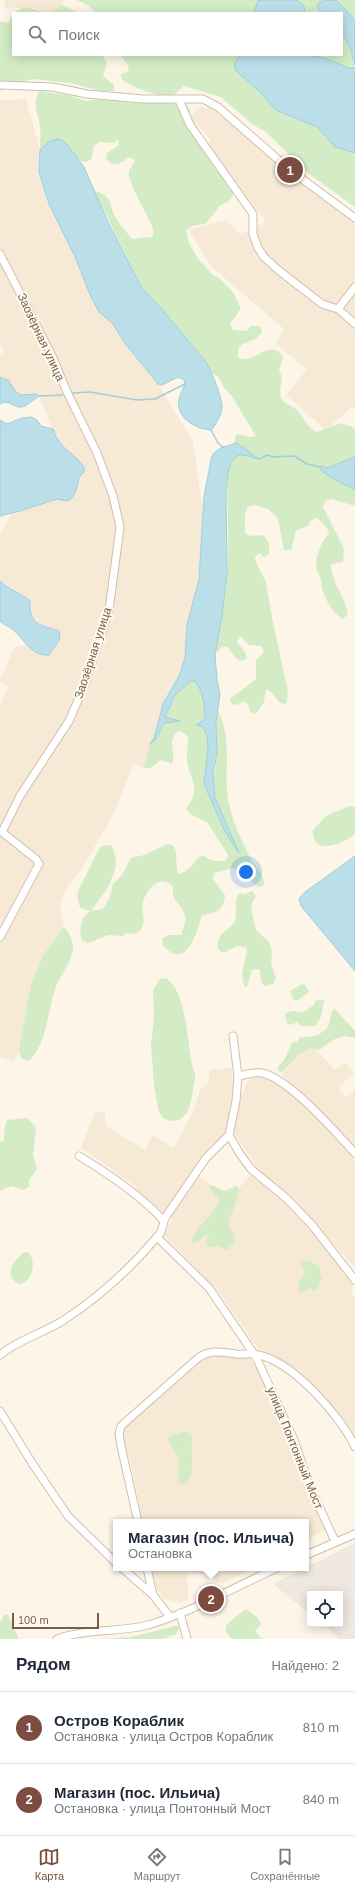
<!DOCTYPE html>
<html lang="ru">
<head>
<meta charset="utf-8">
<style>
	:root { --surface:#fff; --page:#f6f6f7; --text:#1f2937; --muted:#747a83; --line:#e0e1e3; --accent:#7b4c3f }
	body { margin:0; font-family:Helvetica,sans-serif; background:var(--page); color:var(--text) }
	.controls { position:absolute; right:12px; bottom:12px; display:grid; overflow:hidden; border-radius:0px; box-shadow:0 2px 10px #0003 }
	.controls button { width:36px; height:36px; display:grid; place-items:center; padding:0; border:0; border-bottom:1px solid var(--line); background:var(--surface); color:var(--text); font:20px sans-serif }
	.scale { position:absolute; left:12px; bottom:10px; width:87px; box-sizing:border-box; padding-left:4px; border:2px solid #795d4a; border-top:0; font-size:11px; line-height:14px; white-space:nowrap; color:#795d4a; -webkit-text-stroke:3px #fffaef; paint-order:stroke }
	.you { position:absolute; left:246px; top:872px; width:14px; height:14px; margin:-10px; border:3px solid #fff; border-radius:50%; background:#1a73e8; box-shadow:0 0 0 6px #1a73e833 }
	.badge { display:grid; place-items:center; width:26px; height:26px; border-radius:50%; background:var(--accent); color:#fff; font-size:13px; font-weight:700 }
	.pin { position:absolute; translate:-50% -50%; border:2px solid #fff; box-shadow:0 1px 4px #0006 }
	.popup { position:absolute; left:113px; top:1519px; width:196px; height:52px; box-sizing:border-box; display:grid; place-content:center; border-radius:0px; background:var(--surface); filter:drop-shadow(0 1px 3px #0005); font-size:13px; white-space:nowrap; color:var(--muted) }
	.popup b { font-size:15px; color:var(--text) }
	.popup::after { content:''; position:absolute; left:50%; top:100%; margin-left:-8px; border:8px solid transparent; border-top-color:var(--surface) }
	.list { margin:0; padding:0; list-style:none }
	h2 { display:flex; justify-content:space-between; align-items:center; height:52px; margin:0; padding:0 16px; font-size:17px }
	h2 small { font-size:13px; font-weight:400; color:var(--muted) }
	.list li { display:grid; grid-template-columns:26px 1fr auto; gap:12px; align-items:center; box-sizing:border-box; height:72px; padding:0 16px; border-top:1px solid var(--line) }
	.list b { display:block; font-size:15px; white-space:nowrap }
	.list p { margin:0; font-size:13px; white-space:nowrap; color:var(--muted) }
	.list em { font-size:13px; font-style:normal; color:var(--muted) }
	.icon { flex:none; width:22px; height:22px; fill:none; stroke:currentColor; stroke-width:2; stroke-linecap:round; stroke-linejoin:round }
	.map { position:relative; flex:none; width:355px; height:1639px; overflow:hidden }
	.search { position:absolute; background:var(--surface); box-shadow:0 2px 10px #0003; left:12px; right:12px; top:12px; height:44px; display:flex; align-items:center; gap:10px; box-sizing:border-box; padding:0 14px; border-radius:0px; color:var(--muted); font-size:15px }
	.sheet { height:196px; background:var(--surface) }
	nav { display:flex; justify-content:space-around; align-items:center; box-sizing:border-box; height:56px; border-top:1px solid var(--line); background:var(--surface); font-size:11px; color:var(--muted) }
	nav a { display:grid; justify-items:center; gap:2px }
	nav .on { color:var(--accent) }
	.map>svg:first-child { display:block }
	.residential { fill:#f6e9d6 }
	.industrial { fill:#eee8e1 }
	.green { fill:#d3ecc5 }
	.water { fill:#bbdfe9; stroke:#a0cedb }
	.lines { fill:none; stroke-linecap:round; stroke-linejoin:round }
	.stream { stroke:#a0cedb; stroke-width:1.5 }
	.street-casing { stroke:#d0bfac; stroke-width:9 }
	.street { stroke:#fff; stroke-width:7 }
	.labels { text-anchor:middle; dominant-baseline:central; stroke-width:4; stroke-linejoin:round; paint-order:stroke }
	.street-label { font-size:12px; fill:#795d4a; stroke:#fffaef }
</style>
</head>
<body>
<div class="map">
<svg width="355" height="1639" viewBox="0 0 355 1639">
	<rect width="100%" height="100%" fill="#fdf6e8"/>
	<!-- residential -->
	<g class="residential">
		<path d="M5,0H63V5L57,8L52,13H45L33,7L4,9Z"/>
		<path d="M26,99L40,150L39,172L41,181L52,211L58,220L91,297L99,312L113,324L124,342L158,384L193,442L203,511L199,579L187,625L185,658L179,676L163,704L144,768L134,764L111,819L79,873L68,886L60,902L64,927L44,954L31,984L19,1051L14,1061L0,1057V707L8,687L0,682V679L15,647L27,645L44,656L49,655L59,639L53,628L45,627L32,619L30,613V605L23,595L12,592L0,581V534L12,512L20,511L57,499L67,501L77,486L82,475V465L56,438L39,396L21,395L16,392L8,380L0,377V354L3,353V347L0,346V100Z"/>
		<path d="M201,106L212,109L355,221V409L352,407L326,430L286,395L307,369L276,344L284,329L212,267L188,230L226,220L240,234L266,222L207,146L211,141L191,116Z"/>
		<path d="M310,1044L335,1070L345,1062L354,1073L338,1088L346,1098L355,1089V1149L282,1075Z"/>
		<path d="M232,1068L233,1095L235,1096L226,1133L210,1146L165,1214L140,1193L134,1185L81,1148L95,1111L105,1113L106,1126L145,1150L153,1135L174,1148L193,1112L200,1090L208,1084L210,1070Z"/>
		<path d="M250,1077L269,1079L287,1089L326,1125L355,1157V1268L288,1193L260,1172L234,1133L240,1099Z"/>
		<path d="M252,1173L307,1222L353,1282L352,1295L355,1297V1440L342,1418L324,1395L290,1367L257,1348L218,1291L164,1235L172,1220L170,1218L200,1176L211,1185L225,1191L236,1186L239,1188Z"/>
		<path d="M211,1354L250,1358L266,1384L294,1447L301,1468L299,1472L325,1530L306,1540V1522H143L130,1460L122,1437L123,1429L127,1424L166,1392L192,1366Z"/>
		<path d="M152,1568H252L224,1583L216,1582L213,1575L187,1573L188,1599L181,1602L164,1600L156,1588Z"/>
	</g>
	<!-- industrial -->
	<path class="industrial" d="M355,1543V1639H340L322,1624H340V1594H310V1614L273,1584Z"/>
	<!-- green -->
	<g class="green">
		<path d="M77,0H258L254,13H95L91,7Z"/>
		<path d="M297,0H330L322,1L318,11L320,13H305L304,6Z"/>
		<path d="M336,0H355V20C349,12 342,8 336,0Z"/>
		<path d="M63,5L78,13H14C29,0 37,14 49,13C54,12 58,7 63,5Z"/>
		<path d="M13,14V55H102L107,63L103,76L114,85V91H100L70,83L33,79L7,86L0,91V21L8,23Z"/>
		<path d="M342,32L350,48L355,68H349L324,58L308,55H342Z"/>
		<path d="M120,55H242C235,59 234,63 235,70L260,92L276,110L317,127L335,147L355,153V207L309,174L266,132L252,124L221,97L184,86L172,96C156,96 136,89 122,80L121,74L127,72L129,66Z"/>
		<path d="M39,91L68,95L87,101L108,98L131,103L161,101L174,104L180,102L186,104L190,109L191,115L198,128L203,151L234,188C234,200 228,202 219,206L216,211L205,224L192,226L186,230L189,243L199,260L213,275L219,278L233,292L241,308L230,324L233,330L246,331L251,326H259L263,331C260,334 257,339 253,340C242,345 237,343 238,358C257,364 269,337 283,357L279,370C285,379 278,388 281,397C283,404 291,405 296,409C304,417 307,428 317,432L341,423L355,428V457L327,468L339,482L355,490V506L331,499L325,501L323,507L344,549L343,562L331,564C331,582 345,596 348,614L343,619C333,614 327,602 323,592C321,587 322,581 320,577C319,574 317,572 316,568C316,557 320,542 329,534C327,526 323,523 317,518L311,520L308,526L296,531L291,550H284L278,518L268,509L254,505L248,507L245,513V533L251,536L263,535C269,541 270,545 269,554L264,557L259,553L255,557C256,567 263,573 266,582C270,609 276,637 282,664C284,678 291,689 286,704L280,703L272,693L266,689L264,702L256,714L250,712L249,706L244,701L238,705L232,704L230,699L256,679V660L264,652L261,646L249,645L240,636L237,642L245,652L247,659L240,661L235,657L227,647H222L215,654C219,627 225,602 227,575C228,555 228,535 228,515C228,497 224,477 232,461C237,452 247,455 253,459L241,446L233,444L237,434L250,437L256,436L231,395L224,388L219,378L211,372L205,362L160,307L141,287L94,190C114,198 108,203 116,218C121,226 127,232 132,239L145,237L151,238L154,233C151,218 126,182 129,171C130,168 133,164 135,160L130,157L118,164H111L106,159L107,153L119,145L118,139L114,143L100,142L94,146L91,160L85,162L79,160L66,143L50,141L40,150C40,142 41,135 40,127C38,113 32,105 39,91Z"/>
		<path d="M191,681H195C203,690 205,707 205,719L197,724L203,726L208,742V759L204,784L225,832L237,850L215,798C212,778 216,769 217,751C217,737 216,723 217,709C235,742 221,774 230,808C234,825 243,843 251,859C256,869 264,872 264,885L258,887L238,870L232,868L214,873L213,879L225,895C224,911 216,913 202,915C197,933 186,973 162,944L163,938L169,935H181C183,930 186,922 185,916C183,903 171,904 173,887C161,873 146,888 143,903C140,914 148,917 140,931L134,934L127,933L122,936L108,935L89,943L82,941C79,930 80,918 90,911L80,908L77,895L79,889L100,847L105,845L112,846C113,851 116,856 116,861C116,879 101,898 91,911L103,909L110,897L113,884L122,875L131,858L144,855L168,844L174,846C178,855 175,864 178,874C191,871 193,861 202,855L213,861H226L228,855L207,822L190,814L186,808C203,786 189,782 187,759C186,751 189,745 188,737L184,733L178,731C166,744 177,750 172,764L160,760L151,768H144L150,744L156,739L164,723L177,721L165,717L175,695Z"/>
		<path d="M349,806L355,807V834C343,844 311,857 313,830L326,816Z"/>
		<path d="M252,891L256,896L251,905L252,912L256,930L269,942L272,952L271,964L276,978L273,984L266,986L263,985C259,979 262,975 259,969L252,970L247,987L244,986L242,975L247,949L245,947L237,946L223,953L218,949C216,929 232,931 235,920C238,911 233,902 239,893L245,894Z"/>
		<path d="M64,927C69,934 74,940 73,950C70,964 60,976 55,989C47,1014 48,1041 29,1061L22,1059L19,1051L31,984L44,954Z"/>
		<path d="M166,978C186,991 187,1038 191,1059C191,1064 194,1069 195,1074C196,1078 194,1084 193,1089C191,1107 185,1129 163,1118L159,1112L154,1086L151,1044L154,1017L153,990L160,979Z"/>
		<path d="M302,984L306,986L309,992L297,1001L294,1000L290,991Z"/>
		<path d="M316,1000H324L321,1017L315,1026H302L297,1022L291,1025L287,1023L285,1016L286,1013L292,1011L303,1012L314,1005Z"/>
		<path d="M335,1009L355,1031V1038L344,1036L335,1039L319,1050L310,1048L299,1055L284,1071L281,1072L278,1071V1067L284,1060L292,1043L298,1041L299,1038L316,1036L324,1031L328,1027L332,1011Z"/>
		<path d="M27,1118L36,1127L33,1155L37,1169L29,1180V1187L23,1190L11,1186L0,1191V1142L4,1140L5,1126L7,1120Z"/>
		<path d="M212,1185L225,1191L236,1186L239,1188L238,1196L229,1221L230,1228L234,1235L235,1242L227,1250L219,1246L208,1247L206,1241L209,1235H205L202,1239L193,1244C189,1228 216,1217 219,1200L209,1187Z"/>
		<path d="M25,1252H28C37,1261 33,1281 20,1284C1,1277 14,1259 25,1252Z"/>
		<path d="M302,1261C308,1260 318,1264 321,1269L320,1275L322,1278L318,1288L312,1290L310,1288L301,1293L299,1290V1283L305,1272L300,1263Z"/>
		<path d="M186,1431L192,1437C190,1449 197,1480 183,1485L178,1481C178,1472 181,1461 176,1454C172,1447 171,1448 168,1439L170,1436Z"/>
		<path d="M246,1609L258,1618L261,1625L255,1631L262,1639H232L226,1632V1626L235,1617Z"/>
		<path d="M5,1614L8,1615L19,1639H0V1622Z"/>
		<path d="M175,1626H180L176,1634L163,1639H102L131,1637Z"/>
	</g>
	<!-- water -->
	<g class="water">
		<path d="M258,0H297L304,6L305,13H254Z"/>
		<path d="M336,0L355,20V65L350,48L342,32V13H320L317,5L322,1Z"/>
		<path d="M242,55H308L324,58L349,68H355V153L335,147L317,127L276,110L260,92L235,70C234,63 235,59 242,55Z"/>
		<path d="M59,139L66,143L84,167L107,220L141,287L160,307L206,362C212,372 220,393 222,405C223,411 216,426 211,430C195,429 175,417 179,399C180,394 183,389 185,384L184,380L178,377L162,385L158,384L124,342L113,324L99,312L91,297L75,257L49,204L39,172L40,150L50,141Z"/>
		<path d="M0,377L8,380L16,392L21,395L36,394L39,396C34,399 27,406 22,407C14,408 9,399 0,404Z"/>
		<path d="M31,417L37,420L41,426L53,429C58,449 80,456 85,470L79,478L76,491L71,499L67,501L57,499L20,511L0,516V420L7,424L22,418Z"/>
		<path d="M237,443L259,459C253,459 249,455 243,455C227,454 228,479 226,490L227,574L222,616L215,654L217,680L220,694L216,722L217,753L213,774L215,798L239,853L225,832L204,784L208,749L207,736L203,727L196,725L205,719C205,707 203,690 195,681H191L175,695L165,717L180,721L164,723L156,739L150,744L154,738L163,704L179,676L185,658L187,625L199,579L204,496L211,460L213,454L220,448Z"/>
		<path d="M355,457V490L330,477L320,469V466L327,468Z"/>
		<path d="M0,581C9,590 21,593 30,601C29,626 40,624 59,631L60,639L49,655C31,657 23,637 11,628C7,626 3,624 0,621Z"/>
		<path d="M355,856V971L301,906L299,899L305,892Z"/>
	</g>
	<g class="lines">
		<!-- stream -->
		<g class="stream">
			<path d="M73,393L90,392L137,400L155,399L185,384"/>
			<path d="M39,396L62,395"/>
			<path d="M211,430L218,443L223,447"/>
			<path d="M259,459L267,455L273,457L294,456L307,464L320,467"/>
		</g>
		<!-- street casing -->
		<g class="street-casing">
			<g id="street">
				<path d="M0,85L53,87L87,94L142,99H203L218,107L290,170L355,218"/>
				<path d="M179,100L190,125L253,214V234L258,248L264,257L277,269L322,304L338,309L355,324"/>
				<path d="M0,254L53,358L67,392L97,453L113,496L120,527L109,610L84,686L69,721L20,796L2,832L36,859L39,864L0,937"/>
				<path d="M338,309L355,287"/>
				<path d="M238,1076C245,1075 256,1071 262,1073C290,1079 335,1132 355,1153"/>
				<path d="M229,1135L240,1154L251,1169L286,1198L312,1225L355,1280"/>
				<path d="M79,1156C109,1174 139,1194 163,1220"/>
				<path d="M157,1237L209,1288L256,1357L294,1440L310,1487L335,1541"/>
				<path d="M0,1355C19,1339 44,1333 64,1320C99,1297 130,1269 157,1237L161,1232L165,1218L206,1158L229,1135L236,1101L238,1076L233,1036"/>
				<path d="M0,1411L32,1463L68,1516L116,1563"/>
				<path d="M138,1522L121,1446L119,1434L121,1426L198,1358C210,1349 222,1352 236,1354C242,1355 248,1353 254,1354C291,1359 340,1415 355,1447"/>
				<path d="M306,1555L355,1534"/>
				<path d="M122,1568L153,1595L170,1617"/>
				<path d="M147,1568L153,1595"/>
				<path d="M180,1613L187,1639"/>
				<path d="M57,1639C87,1628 118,1633 148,1625C193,1612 234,1587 277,1568"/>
			</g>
		</g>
		<!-- street -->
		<use href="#street" class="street"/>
	</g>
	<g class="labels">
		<!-- street labels -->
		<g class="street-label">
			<text transform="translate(41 337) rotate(65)">Заозёрная улица</text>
			<text transform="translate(93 653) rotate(-72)">Заозёрная улица</text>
			<text transform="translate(295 1448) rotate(68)">улица Понтонный Мост</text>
		</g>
	</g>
</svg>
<div class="controls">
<button><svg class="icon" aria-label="locate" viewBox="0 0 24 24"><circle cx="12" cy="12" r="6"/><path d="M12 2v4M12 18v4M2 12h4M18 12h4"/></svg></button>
</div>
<div class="scale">100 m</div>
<div class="you"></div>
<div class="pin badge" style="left:290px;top:170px">1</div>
<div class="pin badge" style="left:211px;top:1599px">2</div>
<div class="popup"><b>Магазин (пос. Ильича)</b>Остановка</div>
<div class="search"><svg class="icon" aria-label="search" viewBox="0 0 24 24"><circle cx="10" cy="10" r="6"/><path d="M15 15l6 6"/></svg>Поиск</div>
</div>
<section class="sheet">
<h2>Рядом<small>Найдено: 2</small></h2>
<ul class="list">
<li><span class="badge">1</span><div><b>Остров Кораблик</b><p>Остановка · улица Остров Кораблик</p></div><em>810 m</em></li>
<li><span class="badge">2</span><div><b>Магазин (пос. Ильича)</b><p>Остановка · улица Понтонный Мост</p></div><em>840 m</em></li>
</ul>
</section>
<nav>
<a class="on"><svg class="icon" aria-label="map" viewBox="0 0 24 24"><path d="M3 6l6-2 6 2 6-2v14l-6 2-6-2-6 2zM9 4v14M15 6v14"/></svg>Карта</a>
<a><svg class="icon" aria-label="directions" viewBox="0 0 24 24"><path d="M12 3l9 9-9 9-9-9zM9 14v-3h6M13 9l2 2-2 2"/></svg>Маршрут</a>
<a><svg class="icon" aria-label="saved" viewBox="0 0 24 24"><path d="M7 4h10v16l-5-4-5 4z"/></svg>Сохранённые</a>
</nav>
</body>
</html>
